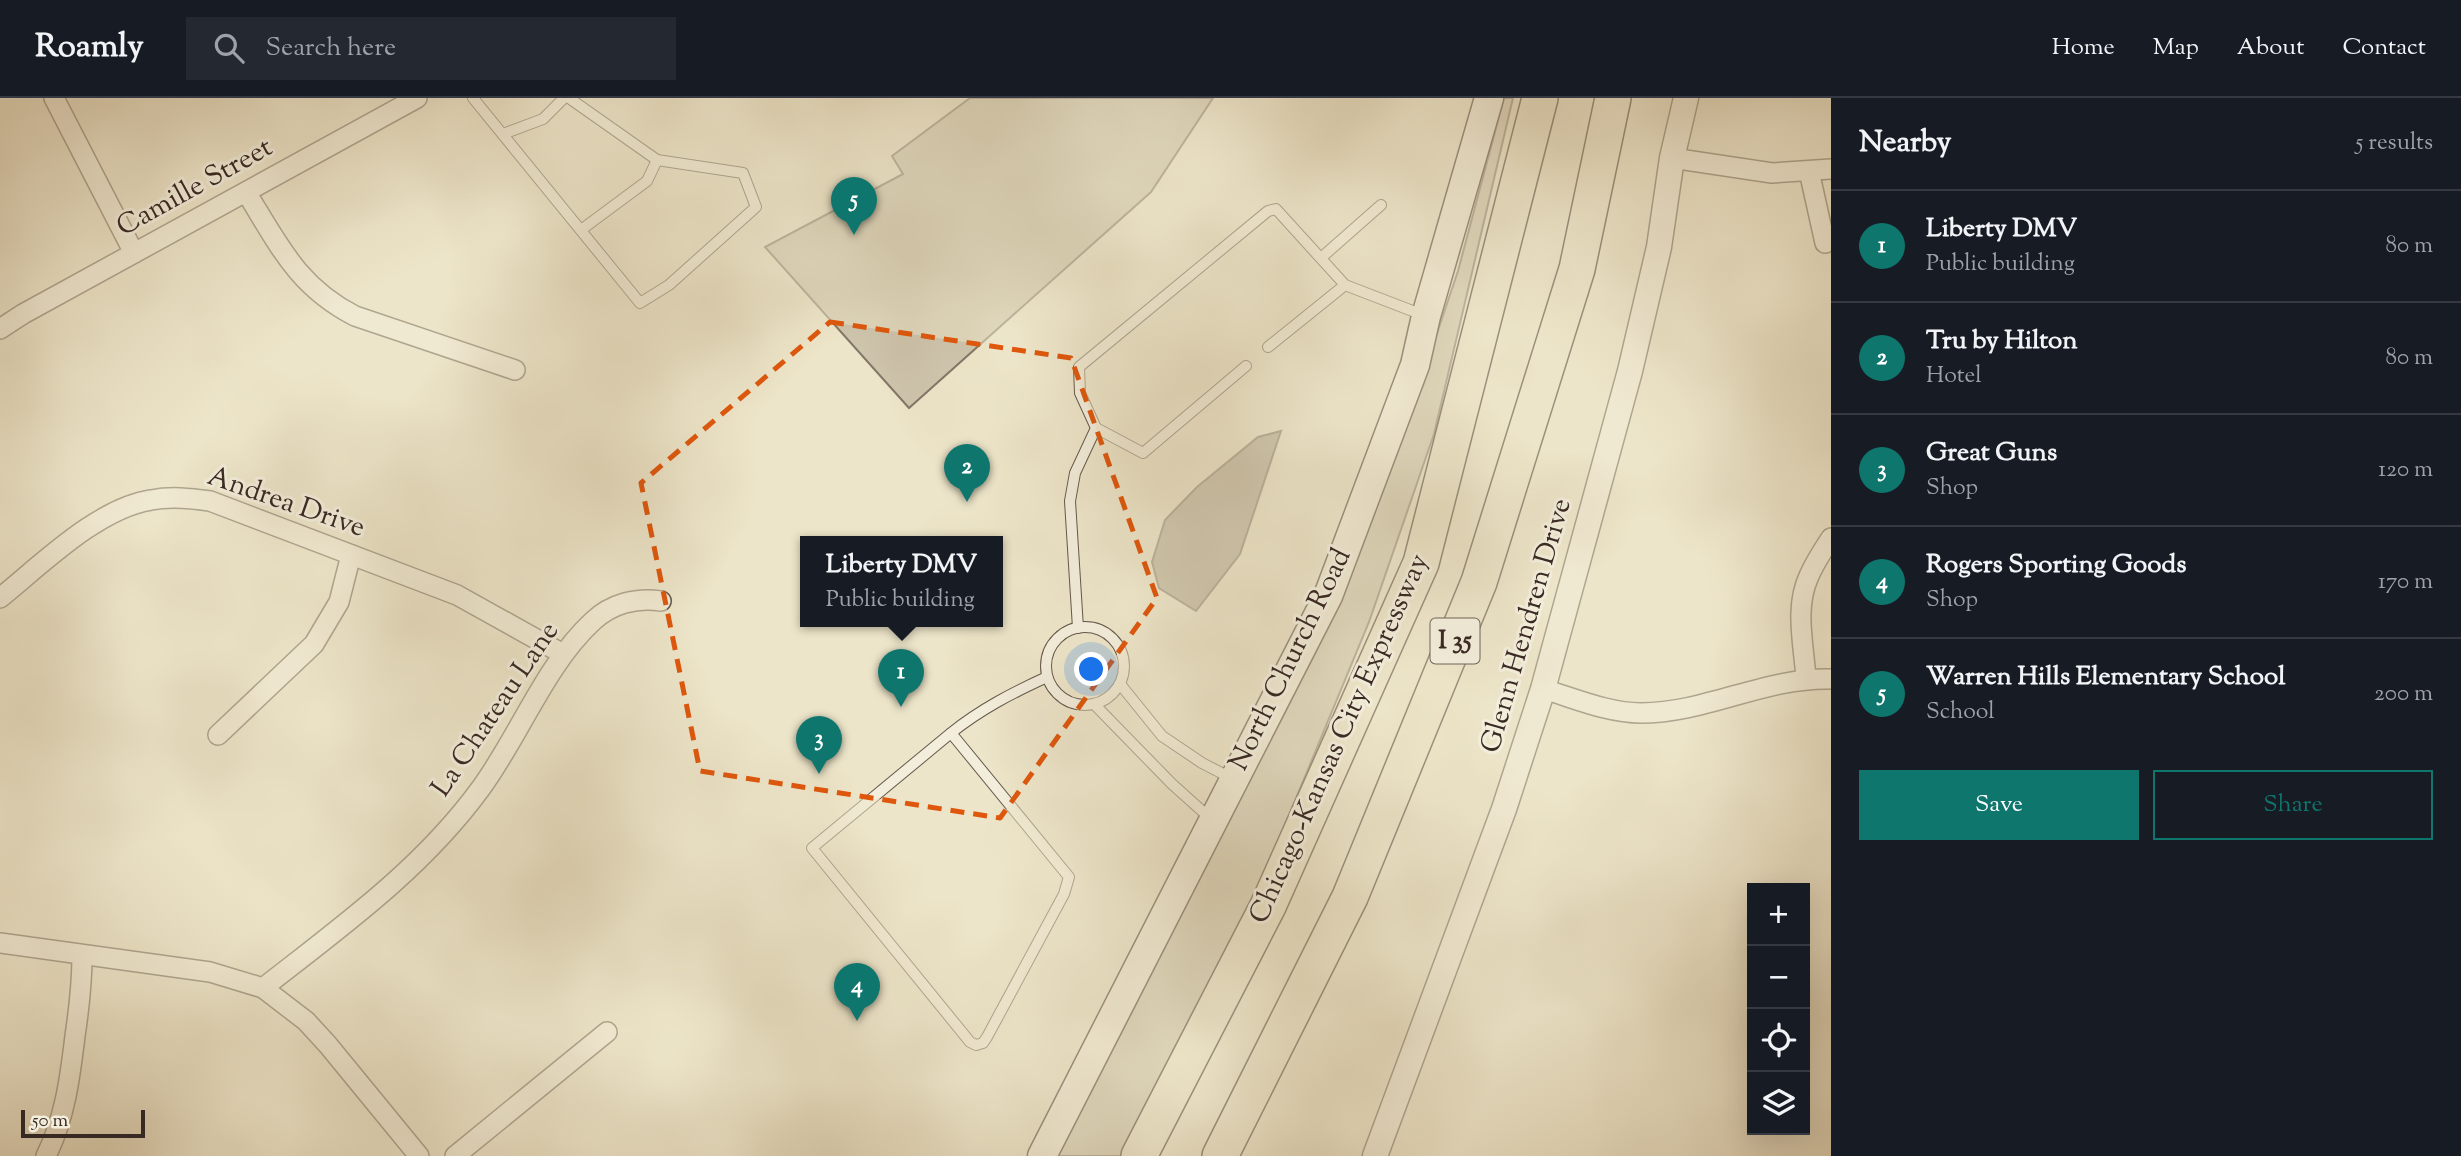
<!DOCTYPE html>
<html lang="en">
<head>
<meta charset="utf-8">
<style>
	:root { --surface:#171b24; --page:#242831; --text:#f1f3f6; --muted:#9ea1a6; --line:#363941; --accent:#0f766e }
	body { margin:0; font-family:"Sorts Mill Goudy",serif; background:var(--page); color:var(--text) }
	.controls { position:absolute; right:21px; bottom:21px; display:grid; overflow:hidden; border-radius:0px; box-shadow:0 7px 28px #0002 }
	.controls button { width:63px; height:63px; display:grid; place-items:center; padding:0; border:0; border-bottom:2px solid var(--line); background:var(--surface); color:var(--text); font:35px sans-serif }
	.scale { position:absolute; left:21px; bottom:18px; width:124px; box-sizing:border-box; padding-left:7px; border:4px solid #382923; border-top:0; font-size:19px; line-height:24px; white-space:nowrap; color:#382923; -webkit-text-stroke:5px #f3eedc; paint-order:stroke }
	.you { position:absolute; left:1092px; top:572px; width:24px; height:24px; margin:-18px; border:5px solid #fff; border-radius:50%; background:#1a73e8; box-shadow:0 0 0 10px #1a73e833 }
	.badge { display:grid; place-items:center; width:46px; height:46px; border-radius:50%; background:var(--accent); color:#fff; font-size:23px; font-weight:700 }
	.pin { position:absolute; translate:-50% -58px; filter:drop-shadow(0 2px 4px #0008) }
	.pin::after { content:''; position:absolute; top:37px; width:24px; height:21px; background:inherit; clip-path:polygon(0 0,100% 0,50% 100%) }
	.popup { position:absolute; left:800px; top:438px; width:203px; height:91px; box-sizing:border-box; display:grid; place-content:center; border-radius:0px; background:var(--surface); filter:drop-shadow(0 2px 5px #0005); font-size:23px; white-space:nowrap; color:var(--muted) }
	.popup b { font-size:26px; color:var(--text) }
	.popup::after { content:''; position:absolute; left:50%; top:100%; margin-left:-14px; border:14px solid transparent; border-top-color:var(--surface) }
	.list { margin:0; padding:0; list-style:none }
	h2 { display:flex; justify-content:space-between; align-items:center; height:91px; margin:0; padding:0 28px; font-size:30px }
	h2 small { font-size:23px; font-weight:400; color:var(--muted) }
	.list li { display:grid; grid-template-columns:46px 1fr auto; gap:21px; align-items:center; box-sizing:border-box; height:112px; padding:0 28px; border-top:2px solid var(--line) }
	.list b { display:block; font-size:26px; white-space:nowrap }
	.list p { margin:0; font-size:23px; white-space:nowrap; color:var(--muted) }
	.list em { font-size:23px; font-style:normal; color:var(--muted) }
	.actions { display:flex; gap:14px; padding:21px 28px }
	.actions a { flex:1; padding:16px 0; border:2px solid var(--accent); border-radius:0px; text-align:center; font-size:24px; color:var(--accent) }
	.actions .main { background:var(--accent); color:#fff }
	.icon { flex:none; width:38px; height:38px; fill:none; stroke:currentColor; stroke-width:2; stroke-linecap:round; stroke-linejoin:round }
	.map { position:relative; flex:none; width:1831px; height:1058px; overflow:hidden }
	header { display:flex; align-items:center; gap:42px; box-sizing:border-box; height:98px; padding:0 35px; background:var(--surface); border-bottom:2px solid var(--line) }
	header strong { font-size:33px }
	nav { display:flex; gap:38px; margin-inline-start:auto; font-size:24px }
	.search { width:490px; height:63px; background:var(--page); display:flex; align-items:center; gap:18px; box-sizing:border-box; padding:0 24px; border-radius:0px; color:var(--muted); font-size:26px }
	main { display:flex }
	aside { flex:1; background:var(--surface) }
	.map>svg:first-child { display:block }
	.green { fill:#cec5ad; stroke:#837768; stroke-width:2 }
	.water { fill:#afa591; stroke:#7f7365; stroke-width:2 }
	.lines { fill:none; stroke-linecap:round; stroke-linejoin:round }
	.service-casing { stroke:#65584c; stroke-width:12 }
	.minor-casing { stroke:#65584c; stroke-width:22 }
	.tertiary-casing { stroke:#65584c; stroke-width:27 }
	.secondary-casing { stroke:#382923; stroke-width:31 }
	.motorway-casing { stroke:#382923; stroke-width:38 }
	.service { stroke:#f3eedc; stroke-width:10 }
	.minor { stroke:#f3eedc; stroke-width:19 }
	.tertiary { stroke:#f3eedc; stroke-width:24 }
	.secondary { stroke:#f3eedc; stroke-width:28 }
	.motorway { stroke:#ede5c9; stroke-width:35 }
	.marked { fill:none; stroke:#df570d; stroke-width:5; stroke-dasharray:14 9; stroke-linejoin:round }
	.labels { text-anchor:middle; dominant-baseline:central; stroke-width:6; stroke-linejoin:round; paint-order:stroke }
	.shield { fill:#f3eedc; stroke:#70645a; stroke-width:2 }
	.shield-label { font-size:26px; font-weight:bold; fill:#382923 }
	.street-label { font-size:28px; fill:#382923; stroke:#f3eedc }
</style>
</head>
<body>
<header>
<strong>Roamly</strong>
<div class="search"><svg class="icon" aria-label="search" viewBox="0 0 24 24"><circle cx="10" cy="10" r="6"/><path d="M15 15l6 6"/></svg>Search here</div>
<nav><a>Home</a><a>Map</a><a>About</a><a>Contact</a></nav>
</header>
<main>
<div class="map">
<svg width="1831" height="1058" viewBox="0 0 1831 1058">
	<rect width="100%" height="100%" fill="#ede5c9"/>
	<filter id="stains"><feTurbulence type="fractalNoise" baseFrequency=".00286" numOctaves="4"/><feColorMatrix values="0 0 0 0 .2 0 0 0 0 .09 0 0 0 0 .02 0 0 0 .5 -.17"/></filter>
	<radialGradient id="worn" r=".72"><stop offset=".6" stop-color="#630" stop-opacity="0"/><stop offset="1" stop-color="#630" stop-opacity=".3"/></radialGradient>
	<!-- green -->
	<g class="green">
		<path d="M970,0H1213L1151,94L909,310L765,149L903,76L892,58Z"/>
		<path d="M1504,0H1513L1434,336L1369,524L1241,833L1123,1058H1056L1402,339L1458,173Z"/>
	</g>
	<!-- water -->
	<path class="water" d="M1281,333L1240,456L1196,513L1159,490L1152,464L1165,422L1197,389L1258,339Z"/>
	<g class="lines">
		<!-- service casing -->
		<g class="service-casing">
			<g id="service">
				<path d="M473,0L640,205L669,187L756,109L743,75L657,62L569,0"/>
				<path d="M503,36L543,21L564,0"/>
				<path d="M581,132L647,83L657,62"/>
				<path d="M1322,159L1381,107"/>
				<path d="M1268,249L1345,187"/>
				<path d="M1096,330L1080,295L1079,269L1268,113L1276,111L1345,187L1423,217"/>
				<circle cx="1085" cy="568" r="39"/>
				<path d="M1078,530L1070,403L1075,375L1096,330L1143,355L1246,268"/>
				<path d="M1120,586L1162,638L1202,665L1233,681"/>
				<path d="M1094,606L1172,686L1211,721"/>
				<path d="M951,635L1069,779L1064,796L987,939L983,945L976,947L970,944L812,750L951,635C981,611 1012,595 1047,579"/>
			</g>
		</g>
		<!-- minor casing -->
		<g class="minor-casing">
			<g id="minor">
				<path d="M54,0L134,155"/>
				<path d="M1672,60L1772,75L1831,71"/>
				<path d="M1809,73L1825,145"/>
				<path d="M246,94C279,147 297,188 355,218L515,272"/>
				<path d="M0,231L23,216L417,0"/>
				<path d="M0,500C41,467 98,410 151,402C171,398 190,400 210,403L457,497L563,556"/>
				<path d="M1806,581C1804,547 1794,510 1809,478C1815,464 1823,452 1831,440"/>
				<path d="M1543,591C1574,600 1608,615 1641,615C1706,615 1766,579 1831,581"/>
				<path d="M218,637L314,546L339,504L351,457"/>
				<path d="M0,845L210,874L263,890L306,923L328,947L419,1058"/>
				<path d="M263,890C341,829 422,771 481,690C519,638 546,566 593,523C611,506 636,499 661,503"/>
				<path d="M46,1058C65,1020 70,980 75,938C79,911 82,884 82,857"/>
				<path d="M455,1058L607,934"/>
			</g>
		</g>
		<!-- tertiary casing -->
		<g class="tertiary-casing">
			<path id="tertiary" d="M1375,1058L1504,711L1543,591L1630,273L1659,149L1672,60L1686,0"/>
		</g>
		<!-- secondary casing -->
		<g class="secondary-casing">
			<path id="secondary" d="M1042,1058L1328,498L1415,267L1426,218L1489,0"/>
		</g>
		<!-- motorway casing -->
		<g class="motorway-casing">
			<g id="motorway">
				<path d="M1139,1058L1268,808L1421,465L1540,0"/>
				<path d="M1220,1058L1350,799L1479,484L1577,171L1613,0"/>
			</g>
		</g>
		<!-- service -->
		<use href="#service" class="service"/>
		<!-- minor -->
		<use href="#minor" class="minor"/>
		<!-- tertiary -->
		<use href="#tertiary" class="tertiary"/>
		<!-- secondary -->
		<use href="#secondary" class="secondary"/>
		<!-- motorway -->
		<use href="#motorway" class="motorway"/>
	</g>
	<!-- marked area -->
	<path d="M0 0H1831V1058H0ZM830,224L1071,260L1157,500L1000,720L700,673L641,385Z" fill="#ede5c9" fill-opacity=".55" fill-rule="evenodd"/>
	<path class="marked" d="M830,224L1071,260L1157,500L1000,720L700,673L641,385Z"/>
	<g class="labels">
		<!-- shield labels -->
		<rect class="shield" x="1430.5" y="520.5" width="49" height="45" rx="5"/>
		<g class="shield-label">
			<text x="1455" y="543">I 35</text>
		</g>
		<!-- street labels -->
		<g class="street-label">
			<text transform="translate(195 90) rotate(-29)">Camille Street</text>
			<text transform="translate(286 405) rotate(19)">Andrea Drive</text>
			<text transform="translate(1527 528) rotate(-74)">Glenn Hendren Drive</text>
			<text transform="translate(1291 562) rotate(-64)">North Church Road</text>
			<text transform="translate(496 612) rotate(-56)">La Chateau Lane</text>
			<text transform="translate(1340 641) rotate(-66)">Chicago-Kansas City Expressway</text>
		</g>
	</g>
	<rect width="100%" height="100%" filter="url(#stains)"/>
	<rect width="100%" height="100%" fill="url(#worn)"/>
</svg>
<div class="controls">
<button>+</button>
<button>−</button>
<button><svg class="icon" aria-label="locate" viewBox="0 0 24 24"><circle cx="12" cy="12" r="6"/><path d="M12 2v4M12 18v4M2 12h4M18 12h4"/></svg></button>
<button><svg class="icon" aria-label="layers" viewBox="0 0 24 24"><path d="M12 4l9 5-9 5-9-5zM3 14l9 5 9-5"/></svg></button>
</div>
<div class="scale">50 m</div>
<div class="you"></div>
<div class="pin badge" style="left:901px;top:609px">1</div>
<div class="popup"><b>Liberty DMV</b>Public building</div>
<div class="pin badge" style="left:967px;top:404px">2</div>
<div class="pin badge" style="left:819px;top:676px">3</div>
<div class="pin badge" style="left:857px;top:923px">4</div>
<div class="pin badge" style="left:854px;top:137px">5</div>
</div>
<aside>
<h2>Nearby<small>5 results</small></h2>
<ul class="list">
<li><span class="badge">1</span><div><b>Liberty DMV</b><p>Public building</p></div><em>80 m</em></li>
<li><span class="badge">2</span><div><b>Tru by Hilton</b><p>Hotel</p></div><em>80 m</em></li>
<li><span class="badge">3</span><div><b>Great Guns</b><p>Shop</p></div><em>120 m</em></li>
<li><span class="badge">4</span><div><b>Rogers Sporting Goods</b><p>Shop</p></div><em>170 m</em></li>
<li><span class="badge">5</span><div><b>Warren Hills Elementary School</b><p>School</p></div><em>200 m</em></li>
</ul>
<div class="actions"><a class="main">Save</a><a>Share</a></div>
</aside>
</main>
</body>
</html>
